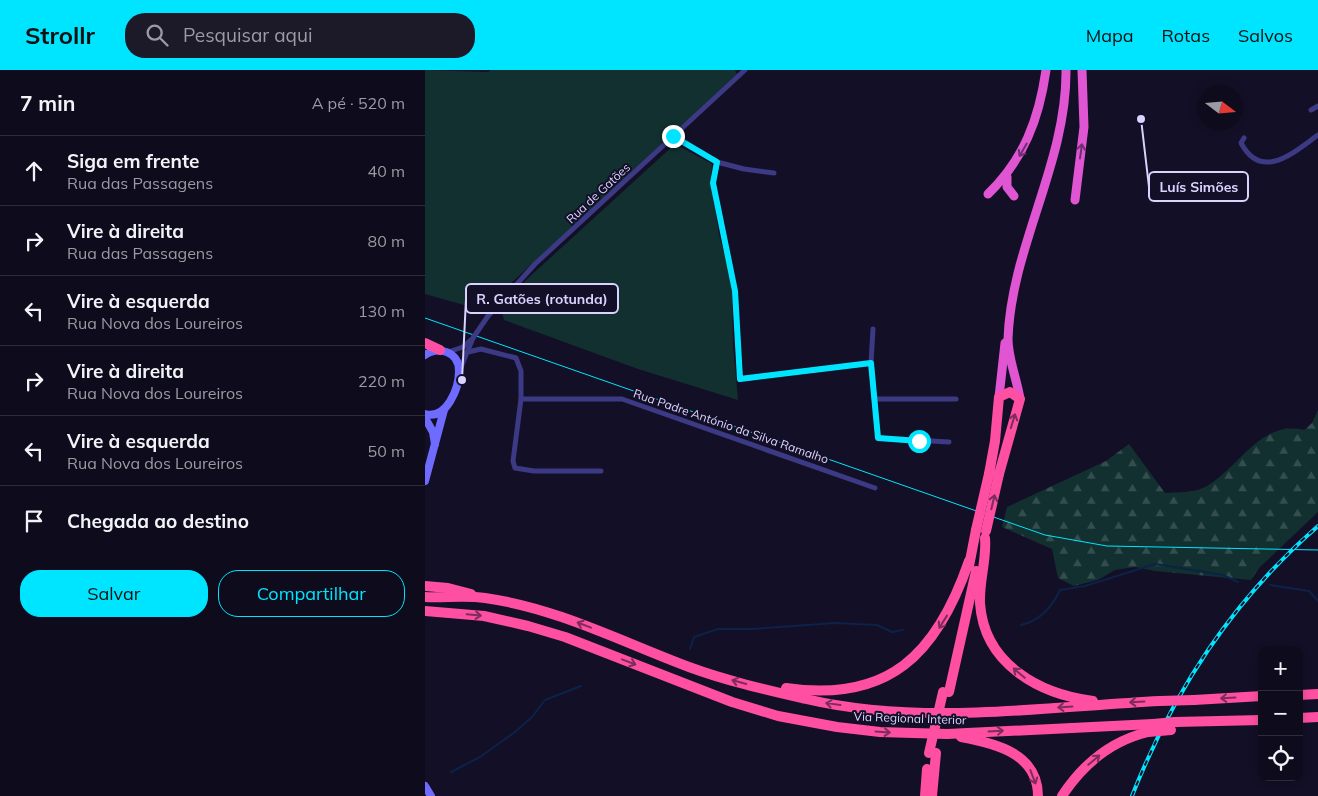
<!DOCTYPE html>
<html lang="pt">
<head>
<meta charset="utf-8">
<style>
	:root { --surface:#0e0b1c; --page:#1c1929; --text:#f1f3f6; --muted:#9b9ba3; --line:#2e2b3b; --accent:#00e5ff }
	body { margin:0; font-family:Mulish,sans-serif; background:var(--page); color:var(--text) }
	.controls { position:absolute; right:15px; bottom:15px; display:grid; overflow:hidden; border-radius:10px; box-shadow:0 2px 8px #0003 }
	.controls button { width:45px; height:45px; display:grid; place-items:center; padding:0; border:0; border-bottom:1px solid var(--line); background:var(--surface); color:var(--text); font:25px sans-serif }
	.compass { position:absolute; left:773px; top:15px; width:45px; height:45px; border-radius:50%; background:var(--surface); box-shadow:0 2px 8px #0003; rotate:106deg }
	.stop { position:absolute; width:15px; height:15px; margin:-11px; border:4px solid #00e5ff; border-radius:50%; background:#fff }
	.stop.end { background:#00e5ff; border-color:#fff; box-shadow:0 1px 5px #0008 }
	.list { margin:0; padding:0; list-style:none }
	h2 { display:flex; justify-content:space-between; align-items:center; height:65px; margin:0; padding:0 20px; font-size:21px }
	h2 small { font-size:16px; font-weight:400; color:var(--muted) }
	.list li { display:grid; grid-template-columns:32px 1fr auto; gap:15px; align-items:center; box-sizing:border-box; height:70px; padding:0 20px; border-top:1px solid var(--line) }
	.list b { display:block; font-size:19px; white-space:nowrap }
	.list p { margin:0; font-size:16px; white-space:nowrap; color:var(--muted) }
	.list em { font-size:16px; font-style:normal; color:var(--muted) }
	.actions { display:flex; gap:10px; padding:15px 20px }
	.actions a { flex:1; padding:11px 0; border:1px solid var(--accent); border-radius:20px; text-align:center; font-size:18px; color:var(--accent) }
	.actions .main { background:var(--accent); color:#111 }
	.icon { flex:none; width:28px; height:28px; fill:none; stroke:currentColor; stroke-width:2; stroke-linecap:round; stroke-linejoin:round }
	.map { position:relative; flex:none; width:893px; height:726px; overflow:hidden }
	header { display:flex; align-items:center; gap:30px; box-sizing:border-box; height:70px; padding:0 25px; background:var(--accent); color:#111 }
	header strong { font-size:24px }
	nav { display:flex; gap:28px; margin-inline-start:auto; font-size:18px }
	.search { width:350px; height:45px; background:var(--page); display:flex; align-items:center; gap:12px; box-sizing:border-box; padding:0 18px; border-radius:20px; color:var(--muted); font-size:19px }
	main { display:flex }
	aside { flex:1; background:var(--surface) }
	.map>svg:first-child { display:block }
	.green { fill:#12302f }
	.forest { fill:url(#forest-firs) }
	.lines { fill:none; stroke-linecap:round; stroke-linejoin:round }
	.stream { stroke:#0c2248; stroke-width:2 }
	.minor { stroke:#3d3a85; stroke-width:5 }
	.secondary { stroke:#6f6bff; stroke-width:8 }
	.trunk { stroke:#e055d1; stroke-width:9 }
	.motorway { stroke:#ff4fa3; stroke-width:10 }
	.tram { stroke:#00e5ff; stroke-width:1 }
	.rail-casing { stroke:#00e5ff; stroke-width:4 }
	.rail { stroke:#130f26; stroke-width:2; stroke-dasharray:5.5; stroke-linecap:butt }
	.minor-bridge { stroke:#3d3a85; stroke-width:5 }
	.motorway-bridge { stroke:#ff4fa3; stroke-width:10 }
	.oneway { stroke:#6f2e73 }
	.oneway2 { stroke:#7d2c5e }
	.route { stroke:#00e5ff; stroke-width:6 }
	.labels { text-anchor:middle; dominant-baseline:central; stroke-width:4; stroke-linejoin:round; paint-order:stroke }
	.street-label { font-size:12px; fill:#d9d4ff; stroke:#130f26 }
	.leader { fill:none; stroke:#d9d4ff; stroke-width:2 }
	.callout-dot { fill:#d9d4ff; stroke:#130f26; stroke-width:2 }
	.callout { fill:#130f26; stroke:#d9d4ff; stroke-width:2 }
	.callout-label { font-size:14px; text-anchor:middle; font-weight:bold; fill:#d9d4ff }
</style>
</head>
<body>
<header>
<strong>Strollr</strong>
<div class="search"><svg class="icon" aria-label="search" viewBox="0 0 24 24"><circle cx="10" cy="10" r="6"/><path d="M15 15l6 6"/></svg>Pesquisar aqui</div>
<nav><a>Mapa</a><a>Rotas</a><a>Salvos</a></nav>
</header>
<main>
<aside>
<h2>7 min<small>A pé · 520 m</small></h2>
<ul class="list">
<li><svg class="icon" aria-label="ahead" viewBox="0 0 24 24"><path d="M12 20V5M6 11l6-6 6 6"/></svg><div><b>Siga em frente</b><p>Rua das Passagens</p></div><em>40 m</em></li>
<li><svg class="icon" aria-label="right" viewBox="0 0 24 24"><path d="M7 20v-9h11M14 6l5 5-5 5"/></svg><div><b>Vire à direita</b><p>Rua das Passagens</p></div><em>80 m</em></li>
<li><svg class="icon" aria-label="left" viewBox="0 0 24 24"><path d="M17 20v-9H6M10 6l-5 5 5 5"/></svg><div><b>Vire à esquerda</b><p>Rua Nova dos Loureiros</p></div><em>130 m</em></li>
<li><svg class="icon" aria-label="right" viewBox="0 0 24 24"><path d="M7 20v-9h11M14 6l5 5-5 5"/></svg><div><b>Vire à direita</b><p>Rua Nova dos Loureiros</p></div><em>220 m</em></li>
<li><svg class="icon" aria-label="left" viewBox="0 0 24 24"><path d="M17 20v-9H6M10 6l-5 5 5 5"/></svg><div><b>Vire à esquerda</b><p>Rua Nova dos Loureiros</p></div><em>50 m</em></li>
<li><svg class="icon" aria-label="arrive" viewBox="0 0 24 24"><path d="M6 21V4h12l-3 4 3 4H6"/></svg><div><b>Chegada ao destino</b></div></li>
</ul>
<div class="actions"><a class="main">Salvar</a><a>Compartilhar</a></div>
</aside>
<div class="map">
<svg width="893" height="726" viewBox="0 0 893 726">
	<defs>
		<pattern id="forest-firs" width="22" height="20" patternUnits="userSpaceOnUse" patternTransform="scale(1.25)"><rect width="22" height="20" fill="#12302f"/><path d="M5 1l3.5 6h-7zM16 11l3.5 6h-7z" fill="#344d4e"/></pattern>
	</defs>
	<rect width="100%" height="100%" fill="#130f26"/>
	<!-- green -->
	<g class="green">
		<path d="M0,0L63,2L66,0H310L312,4L57,240L0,224Z"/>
		<path d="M250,74L287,94L286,114L294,165L304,200L307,222L308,275L313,330L213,299L79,250L77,242L101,210Z"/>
	</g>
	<!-- forest -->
	<path class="forest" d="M893,340V442L834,498L826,510L730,501L710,497L690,500L673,510L649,516L633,508L627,479L577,457L582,437L681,391L704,374L740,423C751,422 768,423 778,418C813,401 834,349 879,360L887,353Z"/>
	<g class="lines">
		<!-- stream -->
		<g class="stream">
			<path d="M845,515L884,521L893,531"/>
			<path d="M596,555C614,551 627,537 635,520L660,516L730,494L798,505L813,512"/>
			<path d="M265,579L269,567L293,559H327L410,553L452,555L467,562L478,560"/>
			<path d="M26,702L55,687L90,662L107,647L120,630L156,616"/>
		</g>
		<!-- minor -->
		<g class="minor">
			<path d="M886,40L893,36"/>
			<path d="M248,67L292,92L288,113L310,221L315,309L446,293"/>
			<path d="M819,68L816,73C837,112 869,82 893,65"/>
			<path d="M292,92L319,99L349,103"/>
			<path d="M63,246L110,194L320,0"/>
			<path d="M448,259L446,293L453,368L524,372"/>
			<path d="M23,282L38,277L46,270"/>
			<path d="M43,282L56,279L91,288L96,301V329H197L450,418"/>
			<path d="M34,302L48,268"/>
			<path d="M96,329L88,391L90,398L109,401H176"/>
			<path d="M449,329H531"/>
		</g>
		<!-- secondary -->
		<g class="secondary">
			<path d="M0,285C13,276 34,281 34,301C34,318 22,350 0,344"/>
			<path d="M0,348L8,362L10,374"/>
			<path d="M0,411L19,340"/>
			<path d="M0,716L6,726"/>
		</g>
		<!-- trunk -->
		<g class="trunk">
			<path d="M582,107V117L589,126"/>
			<path d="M563,124C599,89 614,49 621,0"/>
			<path d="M650,130L659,57L657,0"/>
			<path d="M574,327L580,273"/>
			<path d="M595,329C592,309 583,289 583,269C586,177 642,93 641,0"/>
		</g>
		<!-- motorway -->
		<g class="motorway">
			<path d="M0,273L15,280"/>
			<path d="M564,404L570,371L574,327L585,322L595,329L574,404"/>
			<path d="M560,468C562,489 554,511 555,533C559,594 614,624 668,631"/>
			<path d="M544,496L551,460"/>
			<path d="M0,516L23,518L46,524"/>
			<path d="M0,527C20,528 41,525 60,528C132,538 197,572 264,597C302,611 342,620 381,629C496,656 619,637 735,631"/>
			<path d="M0,541L59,546L103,556L140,567L307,632L353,646L412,657L455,662L522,664L728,654"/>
			<path d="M361,618C464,633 512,584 544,491"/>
			<path d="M524,622L551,501"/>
			<path d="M874,625L893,624"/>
			<path d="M769,630L837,626"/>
			<path d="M874,648L893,647"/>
			<path d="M750,652L837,650"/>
			<path d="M536,667C569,673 613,683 613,726"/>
			<path d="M500,726L502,699"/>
			<path d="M507,726L511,683"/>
			<path d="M637,726C658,694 686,671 723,662"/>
		</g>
		<!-- tram -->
		<path class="tram" d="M0,248L620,465L682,476L893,480"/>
		<!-- rail casing -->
		<g class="rail-casing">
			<path id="rail" d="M707,726C749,620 807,531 893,456"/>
		</g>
		<!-- rail -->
		<use href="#rail" class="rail"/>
		<!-- minor-bridge -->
		<path class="minor-bridge" d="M48,268L63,246"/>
		<!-- motorway-bridge -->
		<g class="motorway-bridge">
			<path d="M551,460L564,404"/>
			<path d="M561,461L574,404"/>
			<path d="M735,631L769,630"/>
			<path d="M728,654L750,652"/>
			<path d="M723,662L746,660"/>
			<path d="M504,683L518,622"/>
		</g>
	</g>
	<!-- one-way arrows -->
	<defs><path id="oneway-shaft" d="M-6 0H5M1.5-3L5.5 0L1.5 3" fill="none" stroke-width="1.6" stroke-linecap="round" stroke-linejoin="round" transform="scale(1.25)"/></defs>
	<g class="oneway">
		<use href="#oneway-shaft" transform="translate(598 80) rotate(120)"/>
		<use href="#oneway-shaft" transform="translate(656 81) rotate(-82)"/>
	</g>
	<g class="oneway2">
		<use href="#oneway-shaft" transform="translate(588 351) rotate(-73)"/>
		<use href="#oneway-shaft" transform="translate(568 432) rotate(-77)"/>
		<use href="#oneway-shaft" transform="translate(49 545) rotate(5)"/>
		<use href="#oneway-shaft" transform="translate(518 552) rotate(122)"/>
		<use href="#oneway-shaft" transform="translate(159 555) rotate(-159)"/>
		<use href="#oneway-shaft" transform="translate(204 592) rotate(21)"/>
		<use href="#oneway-shaft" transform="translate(594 603) rotate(-140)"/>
		<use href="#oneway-shaft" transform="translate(314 612) rotate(-164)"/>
		<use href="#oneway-shaft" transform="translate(803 628) rotate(177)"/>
		<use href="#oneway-shaft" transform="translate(712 632) rotate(177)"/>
		<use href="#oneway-shaft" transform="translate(408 634) rotate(-172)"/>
		<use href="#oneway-shaft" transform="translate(640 637) rotate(176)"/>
		<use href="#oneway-shaft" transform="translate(571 661) rotate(-3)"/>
		<use href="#oneway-shaft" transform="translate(458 662) rotate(4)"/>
		<use href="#oneway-shaft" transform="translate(669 690) rotate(-40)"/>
		<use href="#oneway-shaft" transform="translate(608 707) rotate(69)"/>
	</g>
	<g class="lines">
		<!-- route -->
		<path class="route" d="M248,66L292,92L288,113L310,221L315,309L446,293L453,368L494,371"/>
	</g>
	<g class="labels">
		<!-- street labels -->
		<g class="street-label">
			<text transform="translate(173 123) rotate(-43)">Rua de Gatões</text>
			<text transform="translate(306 356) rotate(19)">Rua Padre António da Silva Ramalho</text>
			<text transform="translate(485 648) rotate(2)">Via Regional Interior</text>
		</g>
	</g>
	<!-- callouts -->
	<path class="leader" d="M716 49L724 117M37 310L41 229"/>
	<g class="callout-dot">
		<circle cx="716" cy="49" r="5"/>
		<circle cx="37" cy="310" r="5"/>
	</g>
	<g class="callout">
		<rect x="724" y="102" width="99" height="29" rx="5"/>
		<rect x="41" y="214" width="152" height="29" rx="5"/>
	</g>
	<g class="callout-label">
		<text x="774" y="122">Luís Simões</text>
		<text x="117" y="234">R. Gatões (rotunda)</text>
	</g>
</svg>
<div class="controls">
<button>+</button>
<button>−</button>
<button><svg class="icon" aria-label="locate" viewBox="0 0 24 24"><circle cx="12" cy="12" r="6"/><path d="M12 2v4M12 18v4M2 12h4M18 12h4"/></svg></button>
</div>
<svg class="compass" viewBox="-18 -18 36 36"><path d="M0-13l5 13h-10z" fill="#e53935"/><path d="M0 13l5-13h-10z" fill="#9b9ba3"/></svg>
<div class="stop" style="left:494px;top:371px"></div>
<div class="stop end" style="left:248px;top:66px"></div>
</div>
</main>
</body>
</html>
